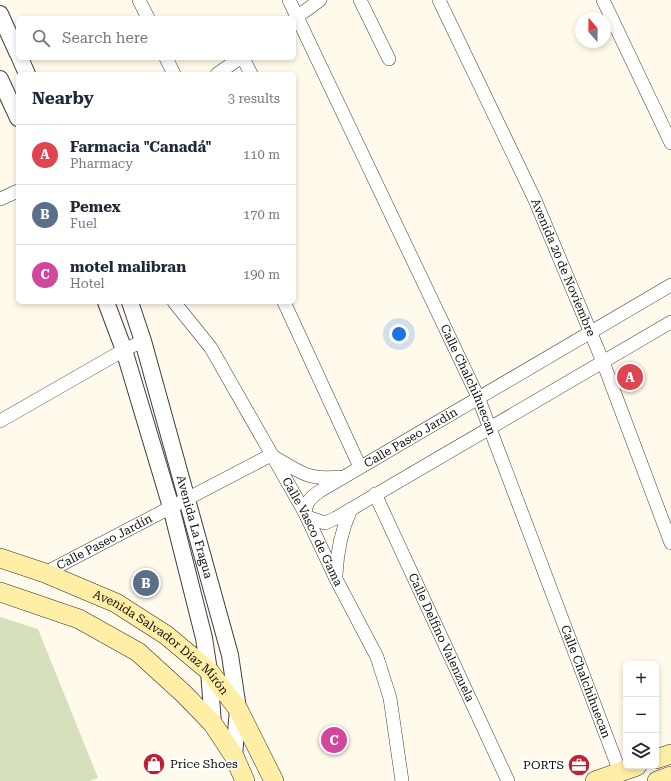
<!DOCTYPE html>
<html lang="en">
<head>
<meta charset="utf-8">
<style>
	:root { --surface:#fff; --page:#f6f6f7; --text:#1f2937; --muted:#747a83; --line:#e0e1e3; --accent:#bf2133 }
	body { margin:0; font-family:"Roboto Serif",serif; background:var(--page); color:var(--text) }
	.controls { position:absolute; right:12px; bottom:12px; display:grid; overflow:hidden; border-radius:6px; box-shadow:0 2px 6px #0003 }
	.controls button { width:36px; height:36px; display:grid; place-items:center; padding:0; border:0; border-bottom:1px solid var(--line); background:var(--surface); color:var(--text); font:20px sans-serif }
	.compass { position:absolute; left:575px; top:12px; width:36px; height:36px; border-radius:50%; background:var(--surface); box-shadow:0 2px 6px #0003; rotate:340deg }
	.you { position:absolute; left:399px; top:334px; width:14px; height:14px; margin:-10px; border:3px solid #fff; border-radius:50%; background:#1a73e8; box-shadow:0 0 0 6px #1a73e833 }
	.badge { display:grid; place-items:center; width:26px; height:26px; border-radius:50%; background:var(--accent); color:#fff; font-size:13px; font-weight:700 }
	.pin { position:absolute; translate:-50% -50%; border:2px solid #fff; box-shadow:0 1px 4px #0006 }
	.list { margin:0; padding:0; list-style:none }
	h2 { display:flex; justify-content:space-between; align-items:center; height:52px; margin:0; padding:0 16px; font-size:17px }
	h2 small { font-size:13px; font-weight:400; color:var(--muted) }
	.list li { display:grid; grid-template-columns:26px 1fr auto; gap:12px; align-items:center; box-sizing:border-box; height:60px; padding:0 16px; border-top:1px solid var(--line) }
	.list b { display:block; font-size:15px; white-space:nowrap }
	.list p { margin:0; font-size:13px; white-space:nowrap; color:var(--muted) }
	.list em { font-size:13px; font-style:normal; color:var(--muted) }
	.icon { flex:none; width:22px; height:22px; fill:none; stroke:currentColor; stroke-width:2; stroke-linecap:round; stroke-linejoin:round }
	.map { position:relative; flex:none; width:671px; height:781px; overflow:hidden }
	.search { position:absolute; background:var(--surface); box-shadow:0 2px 6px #0003; left:16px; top:16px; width:280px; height:44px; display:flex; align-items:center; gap:10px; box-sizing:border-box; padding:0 14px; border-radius:6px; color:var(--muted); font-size:15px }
	.panel { position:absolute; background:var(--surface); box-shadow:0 2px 6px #0003; left:16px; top:72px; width:280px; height:232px; border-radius:6px }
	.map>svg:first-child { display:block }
	.cemetery { fill:#d7e0bc }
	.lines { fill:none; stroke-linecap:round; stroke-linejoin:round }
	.minor-casing { stroke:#3f3f3f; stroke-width:14 }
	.tertiary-casing { stroke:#3f3f3f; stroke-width:18 }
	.secondary-casing { stroke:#2e2e2e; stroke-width:20 }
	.minor { stroke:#fff; stroke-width:13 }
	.tertiary { stroke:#fff; stroke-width:16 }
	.secondary { stroke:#ffefa6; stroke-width:19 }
	.labels { text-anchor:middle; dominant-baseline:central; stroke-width:4; stroke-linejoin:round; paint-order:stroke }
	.street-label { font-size:12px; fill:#0c0c0c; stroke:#fff }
	.poi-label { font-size:12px; fill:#0c0c0c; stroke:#fff; text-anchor:start }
</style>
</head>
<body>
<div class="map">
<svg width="671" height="781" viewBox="0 0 671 781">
	<rect width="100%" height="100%" fill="#fffaeb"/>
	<!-- cemetery -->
	<path class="cemetery" d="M0,617L38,629L98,778L90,781H0Z"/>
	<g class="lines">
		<!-- minor casing -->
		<g class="minor-casing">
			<g id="minor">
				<path d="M139,0L148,18"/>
				<path id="s1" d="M289,0L478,397L620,772"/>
				<path d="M360,0L389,59"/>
				<path id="s2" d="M439,0L535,200L603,362L671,543"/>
				<path d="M603,0L671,143"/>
				<path d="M294,19L320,0"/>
				<path d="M166,58L174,74"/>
				<path d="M243,58L251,74"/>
				<path d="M217,74L240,58"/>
				<path d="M0,199L18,191"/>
				<path id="s3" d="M174,302L211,348L305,513L336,579L377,657L390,698L402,781"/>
				<path d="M284,302L360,467"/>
				<path d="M0,421L124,350L143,341"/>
				<path d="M274,457C298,471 309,481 339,477"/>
				<path id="s4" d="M375,494L508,781"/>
				<path id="s5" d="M305,513C306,502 311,497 320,491L671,285"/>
				<path d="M307,517L325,523L336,518L671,322"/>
				<path id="s6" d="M45,573L271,455"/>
				<path d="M336,575C337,552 341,531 351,509"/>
			</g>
		</g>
		<!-- tertiary casing -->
		<g class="tertiary-casing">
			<g id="tertiary">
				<path d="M0,14L18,54"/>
				<path d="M20,58L27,74"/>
				<path d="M0,79L18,118"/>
				<path d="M106,302L124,350L171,507L204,638L209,671L213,724"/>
				<path id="s7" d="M130,302L143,341L230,655L238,709L234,756"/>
			</g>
		</g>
		<!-- secondary casing -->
		<g class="secondary-casing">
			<g id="secondary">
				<path id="s8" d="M0,558L45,573L116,603L166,635L209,671L238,709L274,781"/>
				<path d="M0,592L79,619L138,652L184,694L213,724L234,756L245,781"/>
				<path d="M656,759L671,754"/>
				<path d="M595,781L637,766"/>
				<path d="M657,781L671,776"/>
			</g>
		</g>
		<!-- minor -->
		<use href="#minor" class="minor"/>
		<!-- tertiary -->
		<use href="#tertiary" class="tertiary"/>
		<!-- secondary -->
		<use href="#secondary" class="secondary"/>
	</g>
	<!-- icons -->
	<defs>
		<g id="shop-disc" transform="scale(1.15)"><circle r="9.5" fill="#bf2133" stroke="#fff"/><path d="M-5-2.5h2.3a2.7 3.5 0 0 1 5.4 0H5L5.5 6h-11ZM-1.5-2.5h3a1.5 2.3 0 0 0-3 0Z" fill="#fff"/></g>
		<g id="office-disc" transform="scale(1.15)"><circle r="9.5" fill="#bf2133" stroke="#fff"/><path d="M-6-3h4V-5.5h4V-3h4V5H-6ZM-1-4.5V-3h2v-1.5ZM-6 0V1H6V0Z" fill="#fff"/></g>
	</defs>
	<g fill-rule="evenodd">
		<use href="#shop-disc" x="154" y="764"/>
		<use href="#office-disc" x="579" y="765"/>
	</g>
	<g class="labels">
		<!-- street labels -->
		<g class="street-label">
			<text stroke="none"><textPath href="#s2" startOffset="295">Avenida 20 de Noviembre</textPath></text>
			<text stroke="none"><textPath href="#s1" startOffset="420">Calle Chalchihuecan</textPath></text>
			<text stroke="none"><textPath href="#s5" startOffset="133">Calle Paseo Jardín</textPath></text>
			<text stroke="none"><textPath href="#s7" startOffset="234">Avenida La Fragua</textPath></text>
			<text stroke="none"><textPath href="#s3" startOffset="269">Calle Vasco de Gama</textPath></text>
			<text stroke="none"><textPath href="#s6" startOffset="67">Calle Paseo Jardín</textPath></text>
			<text stroke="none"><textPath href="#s4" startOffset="158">Calle Delfino Valenzuela</textPath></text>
			<text stroke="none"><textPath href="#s8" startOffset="184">Avenida Salvador Díaz Mirón</textPath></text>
			<text stroke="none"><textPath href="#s1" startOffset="744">Calle Chalchihuecan</textPath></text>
		</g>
		<!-- poi labels -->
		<g class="poi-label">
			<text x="170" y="764">Price Shoes</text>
			<text x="564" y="765" text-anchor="end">PORTS</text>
		</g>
	</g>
</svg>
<div class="controls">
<button>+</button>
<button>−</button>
<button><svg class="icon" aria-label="layers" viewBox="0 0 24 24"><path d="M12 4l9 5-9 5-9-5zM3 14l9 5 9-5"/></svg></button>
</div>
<svg class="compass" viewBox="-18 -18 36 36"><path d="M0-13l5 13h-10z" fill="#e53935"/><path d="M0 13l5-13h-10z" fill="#747a83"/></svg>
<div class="you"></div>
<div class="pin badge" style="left:630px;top:377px;background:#e0444e">A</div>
<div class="pin badge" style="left:146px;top:583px;background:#5c6f8a">B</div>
<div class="pin badge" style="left:334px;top:740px;background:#d1479c">C</div>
<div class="search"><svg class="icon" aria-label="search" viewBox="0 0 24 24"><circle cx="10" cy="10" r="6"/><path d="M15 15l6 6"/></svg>Search here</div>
<section class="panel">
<h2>Nearby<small>3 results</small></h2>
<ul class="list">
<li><span class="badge" style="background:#e0444e">A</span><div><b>Farmacia &quot;Canadá&quot;</b><p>Pharmacy</p></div><em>110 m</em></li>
<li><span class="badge" style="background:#5c6f8a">B</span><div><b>Pemex</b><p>Fuel</p></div><em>170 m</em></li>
<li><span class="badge" style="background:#d1479c">C</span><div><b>motel malibran</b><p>Hotel</p></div><em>190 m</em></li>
</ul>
</section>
</div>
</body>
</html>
